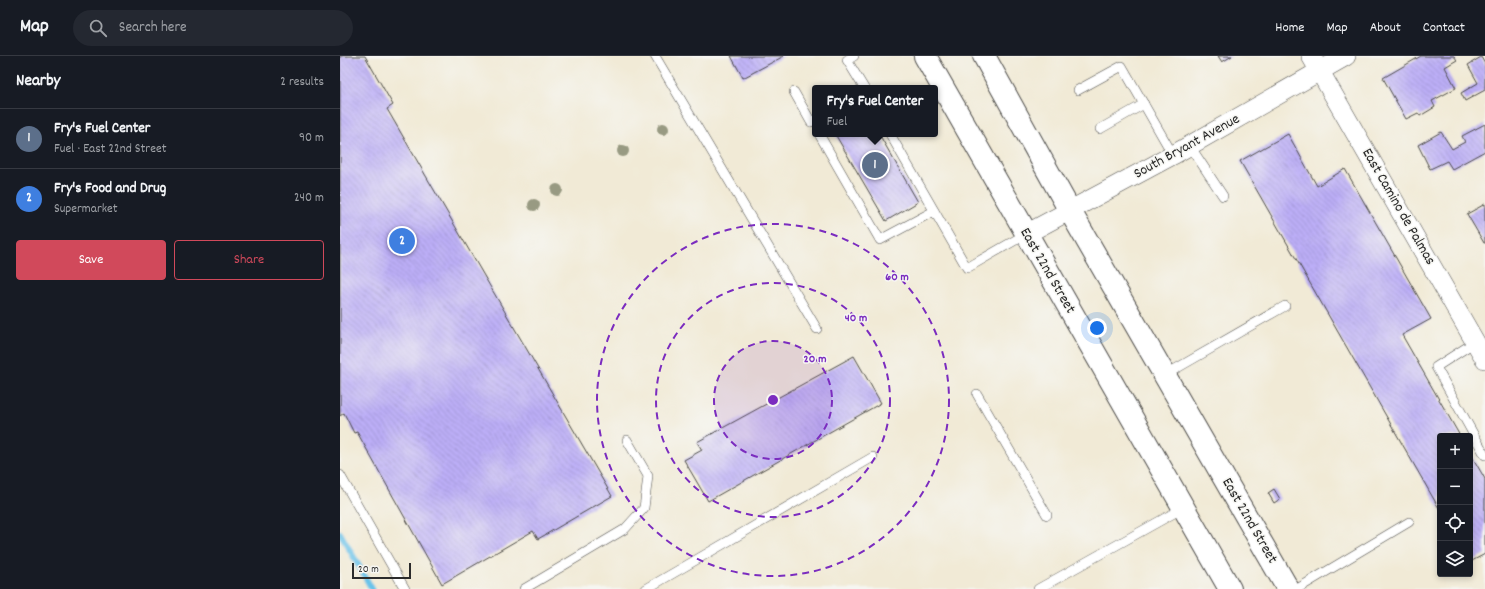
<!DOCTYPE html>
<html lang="en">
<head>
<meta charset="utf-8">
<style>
	:root { --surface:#171b24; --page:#242831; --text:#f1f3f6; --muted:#9ea1a6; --line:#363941; --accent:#d1495b }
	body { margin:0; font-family:Dekko,sans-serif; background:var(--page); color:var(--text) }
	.controls { position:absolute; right:12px; bottom:12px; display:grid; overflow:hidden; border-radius:4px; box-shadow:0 2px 6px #0003 }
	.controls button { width:36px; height:36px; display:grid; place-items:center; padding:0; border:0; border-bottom:1px solid var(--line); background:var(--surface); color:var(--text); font:20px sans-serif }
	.scale { position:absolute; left:12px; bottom:10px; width:59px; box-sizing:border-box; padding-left:4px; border:2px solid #2b2b2b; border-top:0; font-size:11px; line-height:14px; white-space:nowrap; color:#2b2b2b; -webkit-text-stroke:3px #f6f6f2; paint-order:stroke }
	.you { position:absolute; left:757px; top:272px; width:14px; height:14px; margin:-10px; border:3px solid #fff; border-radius:50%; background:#1a73e8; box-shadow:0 0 0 6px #1a73e833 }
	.badge { display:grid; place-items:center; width:26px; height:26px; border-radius:50%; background:var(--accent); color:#fff; font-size:13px; font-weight:700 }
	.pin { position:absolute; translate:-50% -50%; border:2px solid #fff; box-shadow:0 1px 4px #0006 }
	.popup { position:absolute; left:472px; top:29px; width:126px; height:52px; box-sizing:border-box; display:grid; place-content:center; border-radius:4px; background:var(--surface); filter:drop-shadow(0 1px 3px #0005); font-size:13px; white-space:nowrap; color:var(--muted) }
	.popup b { font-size:15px; color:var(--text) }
	.popup::after { content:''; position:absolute; left:50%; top:100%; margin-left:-8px; border:8px solid transparent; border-top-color:var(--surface) }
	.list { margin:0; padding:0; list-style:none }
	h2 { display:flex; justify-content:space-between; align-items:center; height:52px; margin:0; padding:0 16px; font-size:17px }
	h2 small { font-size:13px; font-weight:400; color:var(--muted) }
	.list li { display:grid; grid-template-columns:26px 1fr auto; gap:12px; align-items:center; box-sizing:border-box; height:60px; padding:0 16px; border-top:1px solid var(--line) }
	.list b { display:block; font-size:15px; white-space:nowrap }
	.list p { margin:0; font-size:13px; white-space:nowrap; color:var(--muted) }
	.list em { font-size:13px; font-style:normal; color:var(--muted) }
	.actions { display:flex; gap:8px; padding:12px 16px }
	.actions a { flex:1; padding:9px 0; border:1px solid var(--accent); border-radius:4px; text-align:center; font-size:14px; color:var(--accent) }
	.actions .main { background:var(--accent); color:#fff }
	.icon { flex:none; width:22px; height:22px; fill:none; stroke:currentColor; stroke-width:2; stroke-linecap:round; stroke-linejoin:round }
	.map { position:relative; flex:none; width:1145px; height:533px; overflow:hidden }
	header { display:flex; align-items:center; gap:24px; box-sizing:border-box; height:56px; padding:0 20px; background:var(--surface); border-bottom:1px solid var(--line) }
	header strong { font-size:19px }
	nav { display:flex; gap:22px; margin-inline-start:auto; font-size:14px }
	.search { width:280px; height:36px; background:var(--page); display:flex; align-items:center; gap:10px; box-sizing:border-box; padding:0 14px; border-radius:22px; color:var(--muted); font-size:15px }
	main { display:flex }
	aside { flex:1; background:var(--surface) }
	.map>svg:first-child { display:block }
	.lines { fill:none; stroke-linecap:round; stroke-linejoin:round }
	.stream { stroke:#6bc3e9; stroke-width:6 }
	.building { fill:url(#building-back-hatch) }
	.service-casing { stroke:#494845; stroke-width:10 }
	.minor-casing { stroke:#494845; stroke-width:20 }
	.primary-casing { stroke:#494845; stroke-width:24 }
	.service { stroke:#fff; stroke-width:9 }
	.minor { stroke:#fff; stroke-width:19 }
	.primary { stroke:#fff; stroke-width:22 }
	.tree { fill:#989a82 }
	.ring { fill:none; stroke:#7b2cbf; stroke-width:2; stroke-dasharray:7 5 }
	.labels { text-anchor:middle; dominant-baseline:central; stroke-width:3; stroke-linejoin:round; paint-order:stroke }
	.street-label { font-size:15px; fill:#2b2b2b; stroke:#f6f6f2 }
	.centre { fill:#7b2cbf; stroke:#f6f6f2; stroke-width:2 }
	.ring-label { font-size:12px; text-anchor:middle; font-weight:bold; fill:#7b2cbf; stroke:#f6f6f2; stroke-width:3; stroke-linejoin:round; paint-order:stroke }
</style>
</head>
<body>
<header>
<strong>Map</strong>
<div class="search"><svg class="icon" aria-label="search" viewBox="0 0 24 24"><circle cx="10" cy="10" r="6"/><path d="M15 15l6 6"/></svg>Search here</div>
<nav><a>Home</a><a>Map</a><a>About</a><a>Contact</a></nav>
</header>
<main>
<aside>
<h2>Nearby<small>2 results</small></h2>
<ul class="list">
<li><span class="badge" style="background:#5c6f8a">1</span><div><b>Fry's Fuel Center</b><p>Fuel · East 22nd Street</p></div><em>90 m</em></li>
<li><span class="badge" style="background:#3f7fe0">2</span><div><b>Fry's Food and Drug</b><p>Supermarket</p></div><em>240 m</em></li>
</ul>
<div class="actions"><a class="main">Save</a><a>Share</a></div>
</aside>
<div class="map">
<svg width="1145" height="533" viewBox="0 0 1145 533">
	<defs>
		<pattern id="building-back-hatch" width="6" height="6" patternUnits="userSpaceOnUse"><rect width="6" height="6" fill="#bcaef7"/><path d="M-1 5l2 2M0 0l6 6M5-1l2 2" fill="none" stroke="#998ec8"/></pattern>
	</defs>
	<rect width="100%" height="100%" fill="#f6f6f2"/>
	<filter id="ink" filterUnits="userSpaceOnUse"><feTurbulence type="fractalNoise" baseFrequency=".025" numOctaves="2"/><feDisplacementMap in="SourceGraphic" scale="8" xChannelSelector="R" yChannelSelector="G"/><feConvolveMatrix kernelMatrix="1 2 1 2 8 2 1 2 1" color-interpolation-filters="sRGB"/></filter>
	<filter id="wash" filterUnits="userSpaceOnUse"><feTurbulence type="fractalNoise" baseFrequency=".012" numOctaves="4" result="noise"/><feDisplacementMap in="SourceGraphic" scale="16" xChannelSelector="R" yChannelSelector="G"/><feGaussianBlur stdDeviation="0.9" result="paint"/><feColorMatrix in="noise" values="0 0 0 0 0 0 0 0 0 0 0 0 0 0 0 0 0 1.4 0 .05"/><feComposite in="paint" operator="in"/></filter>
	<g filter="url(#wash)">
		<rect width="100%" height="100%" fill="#f1ead6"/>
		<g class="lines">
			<!-- stream -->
			<path class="stream" d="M0,477L32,533"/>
		</g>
		<g id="blocks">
			<!-- building -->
			<g class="building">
				<path d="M0,0H25L53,49L47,53L272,440L198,483L193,475L102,528L17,376L14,377L4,357L0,360Z"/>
				<path d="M391,0H444L403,22Z"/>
				<path d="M878,0H892L882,6Z"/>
				<path d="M1081,0H1114L1117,4L1105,11L1116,32L1092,45L1095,51L1080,60L1078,57L1066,63L1043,22Z"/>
				<path d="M1141,1L1145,8V34L1125,45L1121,37L1138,27L1128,9Z"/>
				<path d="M1145,68V95L1112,113L1107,105L1090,113L1078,89L1101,76L1112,93L1125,86L1122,80Z"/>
				<path d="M495,78H539L578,146L546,165Z"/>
				<path d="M948,78L977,130L1005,113L1091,263L1062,279L1120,380H1100V454L900,105Z"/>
				<path d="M1145,148V187H1144L1127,158Z"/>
				<path d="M514,300L541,347L368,445L344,404L362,394L357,386Z"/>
				<path d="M1130,397L1145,423V498L1130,506Z"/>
				<path d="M934,433L940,443L934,447L928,437Z"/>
			</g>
		</g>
	</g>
	<g filter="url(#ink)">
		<use href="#blocks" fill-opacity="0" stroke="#494845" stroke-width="1"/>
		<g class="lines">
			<!-- service casing -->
			<g class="service-casing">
				<g id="service">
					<path d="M315,0L477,273"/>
					<path d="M514,0L507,4L524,32"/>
					<path d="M738,34L782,10L833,99"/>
					<path d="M454,36L471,66L475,64"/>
					<path d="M760,73L804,48"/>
					<path d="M479,78L540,184L594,155"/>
					<path d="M550,78L627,212L686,178"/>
					<path d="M850,90L883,140"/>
					<path d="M1135,286L1096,311L1145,399"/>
					<path d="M825,319L945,250"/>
					<path d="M637,338L707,459"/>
					<path d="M0,419L65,533"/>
					<path d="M184,533L285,473L304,452L308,420L287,384"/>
					<path d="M306,533L533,401"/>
					<path d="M698,533L843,452"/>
					<path d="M957,533L1069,466"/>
				</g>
			</g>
			<!-- minor casing -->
			<g class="minor-casing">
				<g id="minor">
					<path d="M971,0L1145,303"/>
					<path d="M686,178L833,99L1006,0"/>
				</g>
			</g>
			<!-- primary casing -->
			<g class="primary-casing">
				<g id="primary">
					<path d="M585,0L890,533"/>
					<path d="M644,0L730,155L948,533"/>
				</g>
			</g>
			<!-- service -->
			<use href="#service" class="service"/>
			<!-- minor -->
			<use href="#minor" class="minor"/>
			<!-- primary -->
			<use href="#primary" class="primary"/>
		</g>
		<!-- trees -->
		<g class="tree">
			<circle cx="323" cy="73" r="6"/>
			<circle cx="283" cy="95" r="6"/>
			<circle cx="217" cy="134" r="6"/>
			<circle cx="194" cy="149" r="6"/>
		</g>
	</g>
	<!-- distance rings -->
	<circle cx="433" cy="344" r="59" fill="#7b2cbf" fill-opacity=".12"/>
	<g class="ring">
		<circle cx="433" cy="344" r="59"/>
		<circle cx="433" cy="344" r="117"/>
		<circle cx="433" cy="344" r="176"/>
	</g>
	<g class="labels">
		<!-- street labels -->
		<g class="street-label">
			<text transform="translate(847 91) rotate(-29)">South Bryant Avenue</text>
			<text transform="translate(1058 151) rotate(60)">East Camino de Palmas</text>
			<text transform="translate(707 215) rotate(60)">East 22nd Street</text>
			<text transform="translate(909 465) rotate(60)">East 22nd Street</text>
		</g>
	</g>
	<circle cx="433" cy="344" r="6" class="centre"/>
	<g class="ring-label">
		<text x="557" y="224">60 m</text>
		<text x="516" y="265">40 m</text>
		<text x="475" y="306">20 m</text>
	</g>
</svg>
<div class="controls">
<button>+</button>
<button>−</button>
<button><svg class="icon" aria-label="locate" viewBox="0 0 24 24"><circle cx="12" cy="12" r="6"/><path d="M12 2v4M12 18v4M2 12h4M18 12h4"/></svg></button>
<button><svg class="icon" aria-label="layers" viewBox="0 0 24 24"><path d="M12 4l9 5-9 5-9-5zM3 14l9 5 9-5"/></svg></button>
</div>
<div class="scale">20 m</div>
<div class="you"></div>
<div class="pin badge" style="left:535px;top:109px;background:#5c6f8a">1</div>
<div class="popup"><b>Fry's Fuel Center</b>Fuel</div>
<div class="pin badge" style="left:62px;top:185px;background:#3f7fe0">2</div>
</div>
</main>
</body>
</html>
